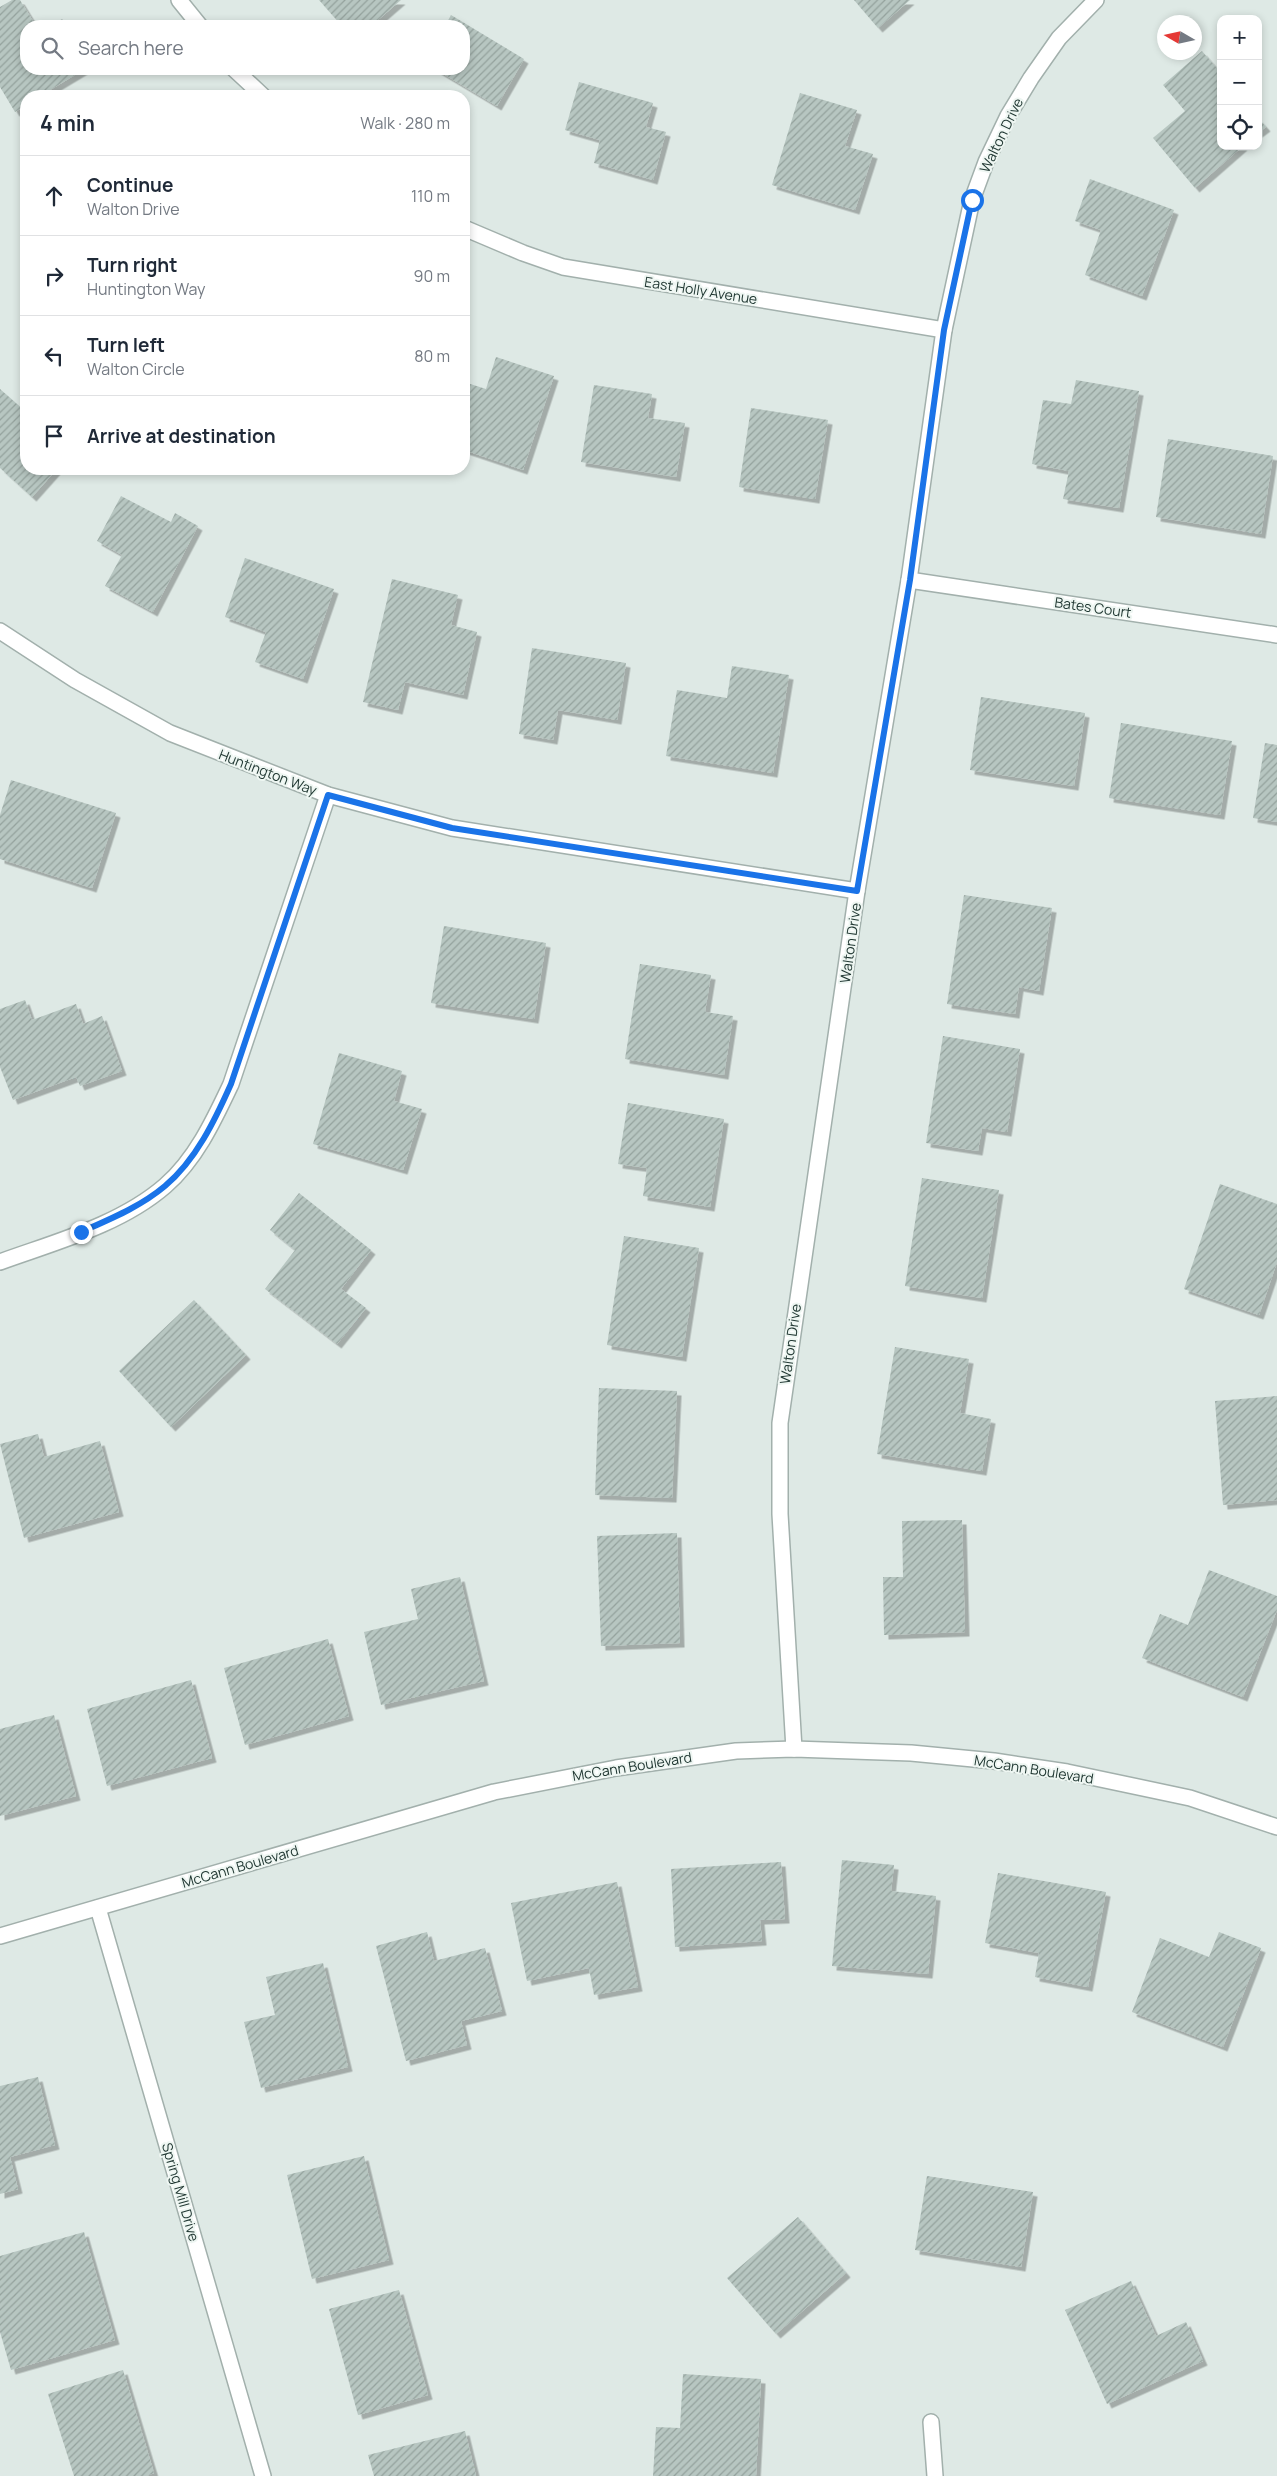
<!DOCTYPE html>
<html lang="en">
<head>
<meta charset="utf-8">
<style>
	:root { --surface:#fff; --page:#f2f2f3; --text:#1f2937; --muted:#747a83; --line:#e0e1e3 }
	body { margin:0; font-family:Manrope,sans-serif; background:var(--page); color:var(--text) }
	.controls { position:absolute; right:15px; top:15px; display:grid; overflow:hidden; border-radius:10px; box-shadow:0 2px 8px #0003 }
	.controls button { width:45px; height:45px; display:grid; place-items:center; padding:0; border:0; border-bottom:1px solid var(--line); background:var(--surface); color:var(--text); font:25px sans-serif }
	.compass { position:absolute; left:1157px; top:15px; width:45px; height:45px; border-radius:50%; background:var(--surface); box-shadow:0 2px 8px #0003; rotate:279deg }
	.stop { position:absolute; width:15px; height:15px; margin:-11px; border:4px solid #1a73e8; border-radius:50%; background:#fff }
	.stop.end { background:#1a73e8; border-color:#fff; box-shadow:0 1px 5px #0008 }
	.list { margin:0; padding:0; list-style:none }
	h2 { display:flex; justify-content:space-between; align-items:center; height:65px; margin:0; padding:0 20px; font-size:21px }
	h2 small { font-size:16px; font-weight:400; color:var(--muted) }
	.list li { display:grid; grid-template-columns:32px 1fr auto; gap:15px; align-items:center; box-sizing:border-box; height:80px; padding:0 20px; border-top:1px solid var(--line) }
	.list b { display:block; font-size:19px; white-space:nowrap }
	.list p { margin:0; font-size:16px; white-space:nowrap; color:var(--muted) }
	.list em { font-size:16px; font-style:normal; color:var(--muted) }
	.icon { flex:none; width:28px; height:28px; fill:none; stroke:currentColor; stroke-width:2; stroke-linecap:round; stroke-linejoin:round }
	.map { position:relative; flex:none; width:1277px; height:2476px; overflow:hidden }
	.search { position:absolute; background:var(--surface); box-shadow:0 2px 8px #0003; left:20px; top:20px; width:450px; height:55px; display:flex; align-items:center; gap:12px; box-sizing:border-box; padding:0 18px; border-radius:20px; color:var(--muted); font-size:19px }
	.panel { position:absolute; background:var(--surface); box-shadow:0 2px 8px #0003; left:20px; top:90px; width:450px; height:385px; border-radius:20px }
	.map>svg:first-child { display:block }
	.building { fill:url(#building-hatch); filter:url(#shadow) }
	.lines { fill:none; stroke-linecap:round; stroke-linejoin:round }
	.street-casing { stroke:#a2b0ac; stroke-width:18 }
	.street { stroke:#fff; stroke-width:15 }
	.route { stroke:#1a73e8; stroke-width:6 }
	.labels { text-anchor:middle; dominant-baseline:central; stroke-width:4; stroke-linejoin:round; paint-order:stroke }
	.street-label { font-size:14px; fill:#213833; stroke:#eef6f2 }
</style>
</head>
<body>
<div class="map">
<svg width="1277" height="2476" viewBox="0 0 1277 2476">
	<defs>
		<pattern id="building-hatch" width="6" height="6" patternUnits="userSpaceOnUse" patternTransform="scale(1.25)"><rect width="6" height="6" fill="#b7c6c1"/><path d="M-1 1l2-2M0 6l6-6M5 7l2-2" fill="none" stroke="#94a29d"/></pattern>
		<filter id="shadow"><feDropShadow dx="4.5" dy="4.5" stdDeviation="0" flood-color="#0004"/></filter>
	</defs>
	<rect width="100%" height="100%" fill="#dee9e5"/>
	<!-- building -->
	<g class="building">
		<path d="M12,0H20L36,26H26V69H85L40,96H26V105L15,112L0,87V7Z"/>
		<path d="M319,0H401L371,26H342Z"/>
		<path d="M854,0H910L878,28Z"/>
		<path d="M451,15L524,59L497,106L435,69H464V26H445Z"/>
		<path d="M62,19L67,26H51Z"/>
		<path d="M1202,51L1221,73V146H1243L1195,188L1153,138L1185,111L1163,85Z"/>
		<path d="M579,82L653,103L646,127L666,132L653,180L594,163L600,140L565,130Z"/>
		<path d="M800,93L857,110L845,146L873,154L855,210L772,185Z"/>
		<path d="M1258,118L1266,127L1258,133Z"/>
		<path d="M1090,179L1174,210L1142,296L1085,275L1101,230L1075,221Z"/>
		<path d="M496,357L554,376L523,470L464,450V382L486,389Z"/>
		<path d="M1076,380L1139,391L1119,508L1063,499L1069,471L1032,464L1043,400L1071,404Z"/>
		<path d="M594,385L652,394L648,418L685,423L676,477L581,462Z"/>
		<path d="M0,389L26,412V469H57L32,497L0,468Z"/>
		<path d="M751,408L828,420L815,499L739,487Z"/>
		<path d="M1168,439L1273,456L1261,534L1156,517Z"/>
		<path d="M121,496L171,522L175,513L198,526L153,612L105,586L122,555L97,541Z"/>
		<path d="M245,558L334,589L303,679L255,662L266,632L225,617Z"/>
		<path d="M392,579L458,595L451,625L477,632L463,695L405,682L398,710L363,702Z"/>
		<path d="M532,648L626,663L617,720L558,710L553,740L519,734Z"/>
		<path d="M732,666L789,675L773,773L666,756L677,690L727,698Z"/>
		<path d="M981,697L1085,713L1074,786L970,770Z"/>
		<path d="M1121,723L1232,741L1220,815L1109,798Z"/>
		<path d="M1265,743L1277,745V822L1253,818Z"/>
		<path d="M11,780L116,813L92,888L0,859V815Z"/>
		<path d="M964,895L1052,908L1039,991L1019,987L1015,1014L947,1004Z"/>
		<path d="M444,926L546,943L534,1019L431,1003Z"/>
		<path d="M640,964L711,975L705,1012L733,1016L724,1075L625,1059Z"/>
		<path d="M25,1000L32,1020L76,1004L83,1024L102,1016L122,1071L80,1086L76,1077L13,1100L0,1067V1009Z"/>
		<path d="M943,1036L1020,1049L1007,1132L982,1128L978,1151L926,1143Z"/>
		<path d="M339,1053L402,1071L394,1101L422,1109L403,1170L313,1144Z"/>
		<path d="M628,1103L724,1119L710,1207L643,1196L647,1168L618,1164Z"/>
		<path d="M922,1178L999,1190L982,1298L905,1286Z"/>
		<path d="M1220,1184L1277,1204V1262L1259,1315L1184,1289Z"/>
		<path d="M299,1193L371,1250L341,1289L366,1308L337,1344L265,1289L295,1250L270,1230Z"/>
		<path d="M624,1236L699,1248L682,1357L607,1345Z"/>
		<path d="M194,1300L246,1355L171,1427L119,1371Z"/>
		<path d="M895,1347L969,1359L960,1413L991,1419L982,1471L877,1454Z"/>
		<path d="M599,1388L677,1391L672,1498L595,1495Z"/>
		<path d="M1277,1396V1500L1223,1505L1215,1401Z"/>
		<path d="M38,1434L44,1457L100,1441L119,1512L24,1538L0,1444Z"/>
		<path d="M962,1520L965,1632L884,1635L883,1577H903L902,1521Z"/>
		<path d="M677,1533L680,1643L601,1646L597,1536Z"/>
		<path d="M1209,1570L1277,1596V1610L1243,1697L1142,1658L1160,1614L1188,1625Z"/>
		<path d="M460,1577L484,1681L381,1705L364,1632L418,1619L411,1589Z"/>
		<path d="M328,1639L349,1716L245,1745L224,1668Z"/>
		<path d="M191,1680L212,1758L107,1786L87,1709Z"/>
		<path d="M54,1715L76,1796L0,1816V1729Z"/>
		<path d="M842,1860L894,1865L891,1891L936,1896L928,1974L832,1966Z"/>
		<path d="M781,1862L785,1919L760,1920L762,1941L675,1947L671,1869Z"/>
		<path d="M998,1873L1106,1892L1088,1987L1035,1977L1039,1953L985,1943Z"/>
		<path d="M617,1882L638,1987L594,1995L589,1968L527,1981L511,1903Z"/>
		<path d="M427,1932L434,1961L485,1948L502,2011L461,2021L467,2045L406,2061L376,1946Z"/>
		<path d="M1219,1932L1261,1948L1223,2047L1132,2012L1160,1938L1209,1957Z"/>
		<path d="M323,1963L348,2067L261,2088L244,2022L275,2015L266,1977Z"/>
		<path d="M38,2077L55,2145L10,2157L18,2189L0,2194V2086Z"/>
		<path d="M364,2156L389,2260L312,2279L287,2175Z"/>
		<path d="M927,2176L1033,2192L1021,2267L915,2250Z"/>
		<path d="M798,2217L846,2273L776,2334L727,2278Z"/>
		<path d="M84,2232L115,2340L11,2370L0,2332V2256Z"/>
		<path d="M1131,2281L1156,2336L1186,2322L1203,2361L1107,2404L1065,2310Z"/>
		<path d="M399,2290L428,2395L358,2415L329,2309Z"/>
		<path d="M123,2370L154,2473L146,2476H74L48,2394Z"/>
		<path d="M683,2374L761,2379L756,2476H653L656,2427L680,2428Z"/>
		<path d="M465,2431L476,2476H374L368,2455Z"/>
	</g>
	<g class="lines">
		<!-- street casing -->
		<g class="street-casing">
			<g id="street">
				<path d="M179,0L200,26"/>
				<path d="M234,69L263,96"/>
				<path d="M464,228L523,253L563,267L944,330"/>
				<path d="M909,580L1277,635"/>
				<path d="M0,631L75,680L170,733L328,795L452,828L857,891"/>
				<path d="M0,1262C55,1242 120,1225 165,1186C196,1159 214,1120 231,1084L328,795"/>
				<path d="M794,1749L780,1514V1423L857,891L909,580L944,330L972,200L986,162L1008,116L1031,78L1059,38L1096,0"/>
				<path d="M98,1908L263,2476"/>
				<path d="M0,1936L494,1792L616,1768L736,1751L794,1749L911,1753L994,1761L1067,1772L1190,1798L1277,1827"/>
				<path d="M931,2422L935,2476"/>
			</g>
		</g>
		<!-- street -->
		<use href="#street" class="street"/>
	</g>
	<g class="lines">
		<!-- route -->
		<path class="route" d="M81,1232C110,1219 140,1207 165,1186C196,1160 215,1120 231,1084L328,795L452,828L857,891L910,580L944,330L972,200"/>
	</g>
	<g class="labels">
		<!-- street labels -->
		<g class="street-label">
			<text transform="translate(1001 135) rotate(-64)">Walton Drive</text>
			<text transform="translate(701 290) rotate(9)">East Holly Avenue</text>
			<text transform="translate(1093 607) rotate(8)">Bates Court</text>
			<text transform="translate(268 772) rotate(21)">Huntington Way</text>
			<text transform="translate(850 943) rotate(-82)">Walton Drive</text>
			<text transform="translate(790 1344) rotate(-82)">Walton Drive</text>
			<text transform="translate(632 1766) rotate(-9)">McCann Boulevard</text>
			<text transform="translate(1034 1769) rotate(9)">McCann Boulevard</text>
			<text transform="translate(240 1866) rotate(-16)">McCann Boulevard</text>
			<text transform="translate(181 2192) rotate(74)">Spring Mill Drive</text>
		</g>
	</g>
</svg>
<div class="controls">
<button>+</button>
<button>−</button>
<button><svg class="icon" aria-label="locate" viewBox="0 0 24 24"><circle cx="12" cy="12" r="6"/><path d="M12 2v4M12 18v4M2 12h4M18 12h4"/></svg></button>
</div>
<svg class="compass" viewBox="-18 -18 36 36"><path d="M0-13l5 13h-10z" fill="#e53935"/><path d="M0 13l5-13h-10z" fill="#747a83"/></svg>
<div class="stop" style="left:972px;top:200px"></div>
<div class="stop end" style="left:81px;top:1232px"></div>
<div class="search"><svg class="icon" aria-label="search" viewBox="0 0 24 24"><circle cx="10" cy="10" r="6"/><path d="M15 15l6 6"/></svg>Search here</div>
<section class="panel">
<h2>4 min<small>Walk · 280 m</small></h2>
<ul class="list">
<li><svg class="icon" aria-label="ahead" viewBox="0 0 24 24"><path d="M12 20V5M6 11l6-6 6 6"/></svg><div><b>Continue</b><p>Walton Drive</p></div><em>110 m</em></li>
<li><svg class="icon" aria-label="right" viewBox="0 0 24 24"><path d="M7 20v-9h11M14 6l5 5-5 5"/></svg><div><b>Turn right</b><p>Huntington Way</p></div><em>90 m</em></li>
<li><svg class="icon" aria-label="left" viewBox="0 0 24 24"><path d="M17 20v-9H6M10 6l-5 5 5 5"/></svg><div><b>Turn left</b><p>Walton Circle</p></div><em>80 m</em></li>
<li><svg class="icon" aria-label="arrive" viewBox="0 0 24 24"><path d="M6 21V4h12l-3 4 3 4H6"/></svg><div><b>Arrive at destination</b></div></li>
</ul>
</section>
</div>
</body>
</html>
